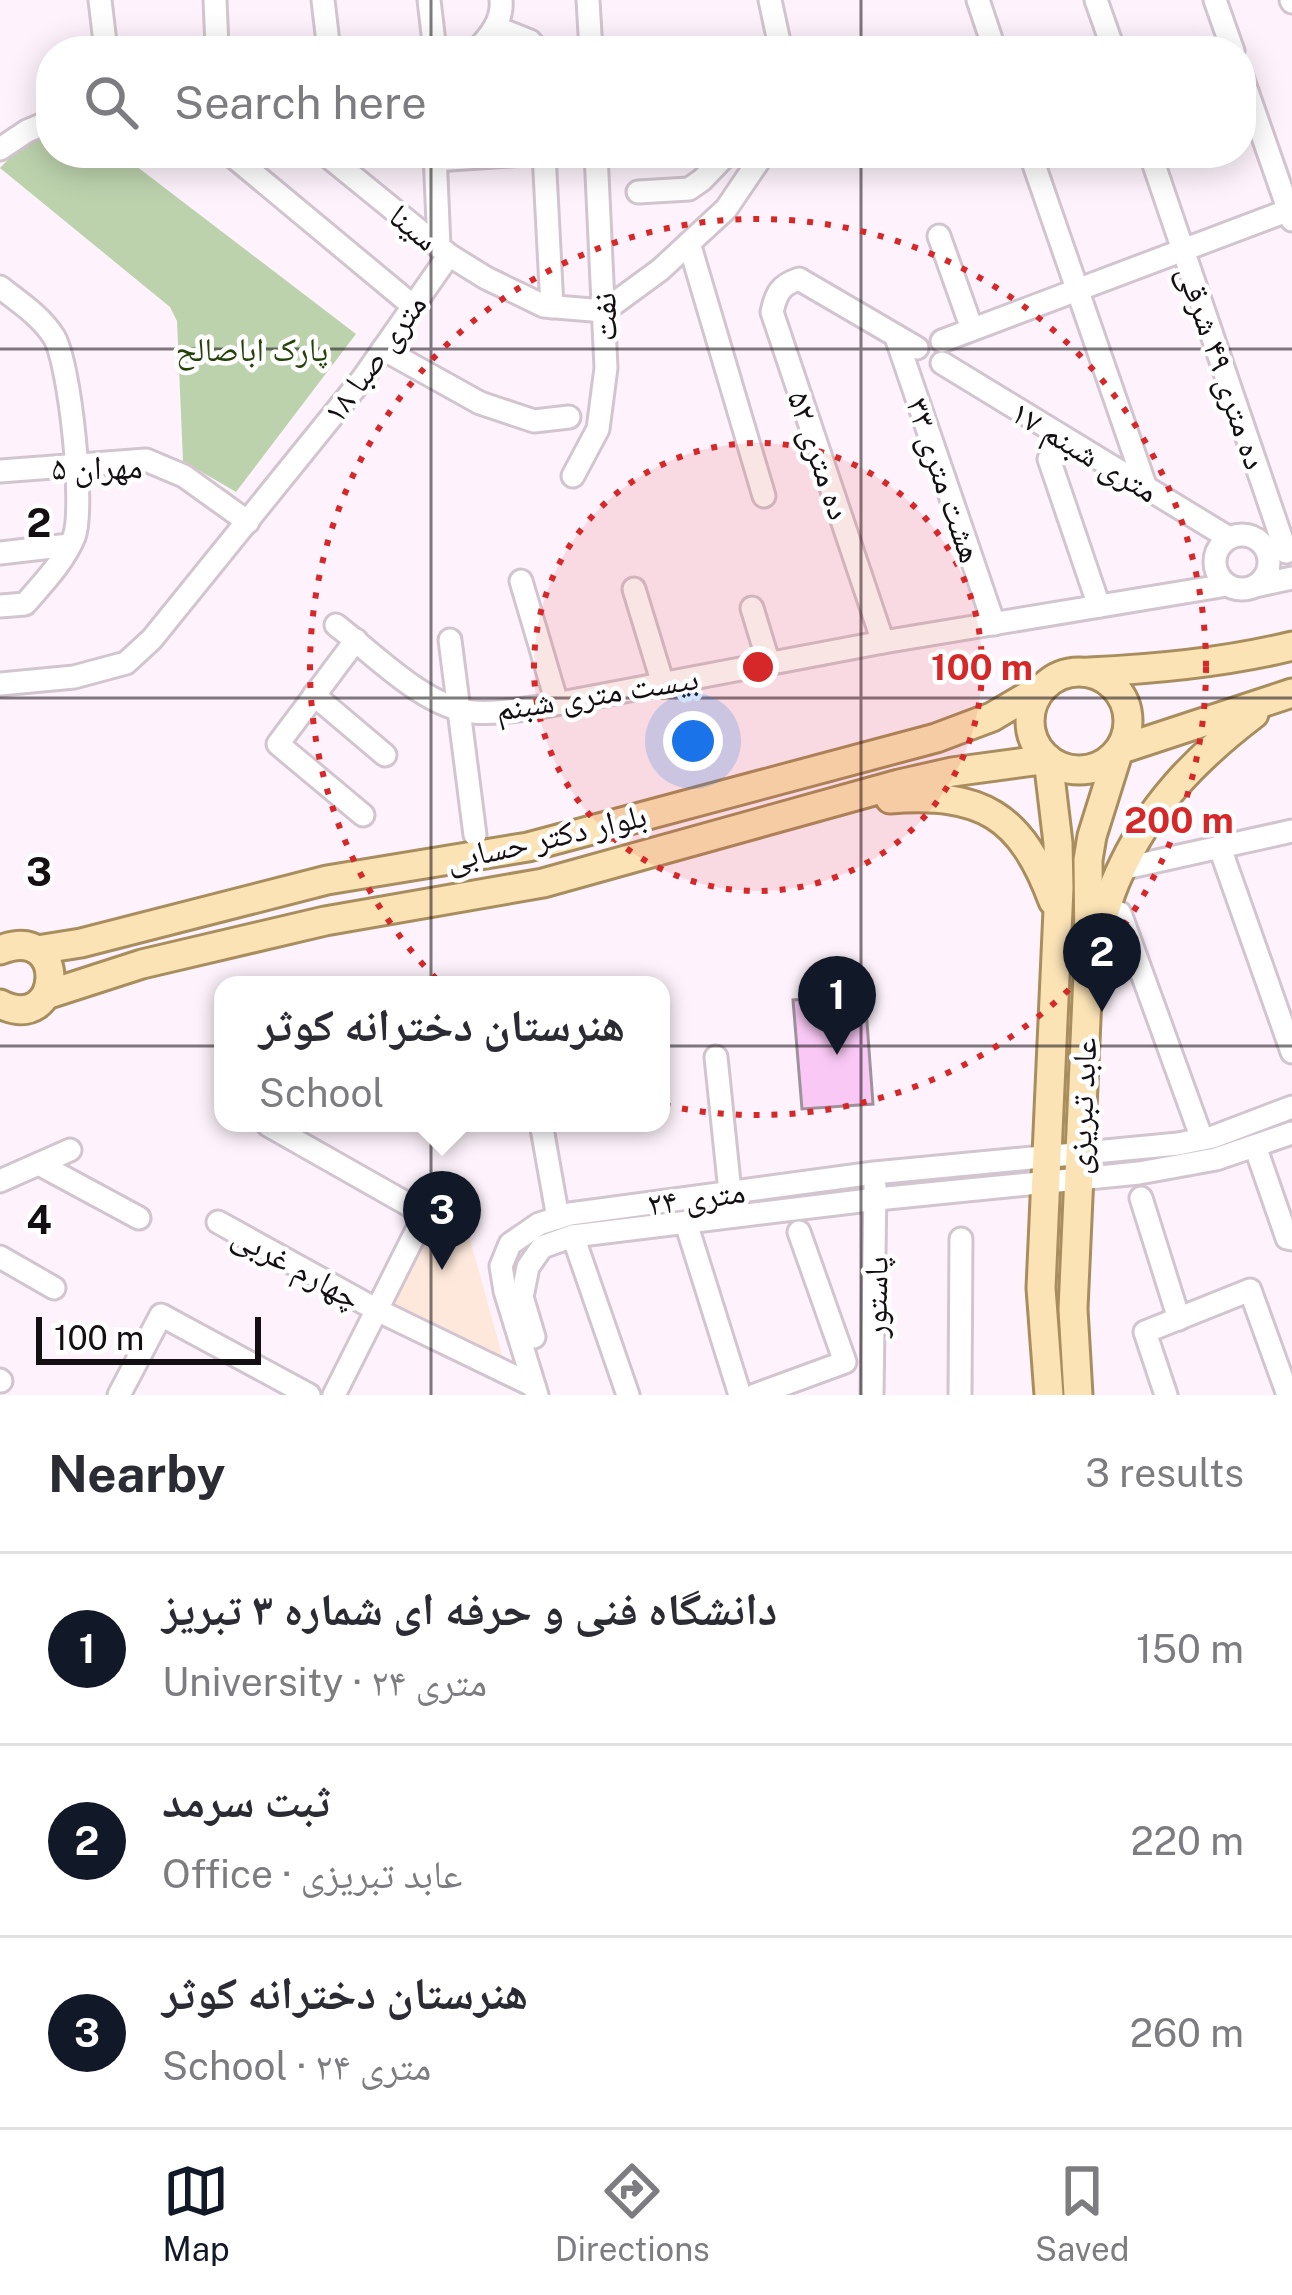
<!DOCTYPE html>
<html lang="en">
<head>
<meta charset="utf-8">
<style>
	:root { --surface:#fff; --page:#f2f2f3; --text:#2b2b33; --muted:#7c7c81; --line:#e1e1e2; --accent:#111827 }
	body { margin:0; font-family:"Public Sans","Noto Naskh Arabic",sans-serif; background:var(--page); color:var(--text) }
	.scale { position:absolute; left:36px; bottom:30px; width:225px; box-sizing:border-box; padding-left:12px; border:6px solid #140f13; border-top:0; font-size:33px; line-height:42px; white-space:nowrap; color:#140f13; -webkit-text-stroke:9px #fff; paint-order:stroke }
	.you { position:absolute; left:693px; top:741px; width:42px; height:42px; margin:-30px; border:9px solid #fff; border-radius:50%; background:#1a73e8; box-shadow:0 0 0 18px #1a73e833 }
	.badge { display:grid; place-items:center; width:78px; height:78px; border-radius:50%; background:var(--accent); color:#fff; font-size:39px; font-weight:700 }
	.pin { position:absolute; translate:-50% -99px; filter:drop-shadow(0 3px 6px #0008) }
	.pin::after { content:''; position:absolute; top:63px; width:42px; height:36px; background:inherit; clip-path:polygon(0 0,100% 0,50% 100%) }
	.popup { position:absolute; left:214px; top:976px; width:456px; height:156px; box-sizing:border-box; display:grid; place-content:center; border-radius:24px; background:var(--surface); filter:drop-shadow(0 3px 9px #0005); font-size:39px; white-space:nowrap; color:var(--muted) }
	.popup b { font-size:45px; color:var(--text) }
	.popup::after { content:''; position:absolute; left:50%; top:100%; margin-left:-24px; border:24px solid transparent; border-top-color:var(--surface) }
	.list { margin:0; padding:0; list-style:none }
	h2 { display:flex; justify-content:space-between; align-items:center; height:156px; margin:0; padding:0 48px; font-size:51px }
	h2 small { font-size:39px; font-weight:400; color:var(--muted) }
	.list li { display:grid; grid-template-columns:78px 1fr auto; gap:36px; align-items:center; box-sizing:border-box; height:192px; padding:0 48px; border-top:3px solid var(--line) }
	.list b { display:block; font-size:45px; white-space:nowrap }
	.list p { margin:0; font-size:39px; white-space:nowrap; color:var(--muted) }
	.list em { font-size:39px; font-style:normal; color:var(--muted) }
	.icon { flex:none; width:66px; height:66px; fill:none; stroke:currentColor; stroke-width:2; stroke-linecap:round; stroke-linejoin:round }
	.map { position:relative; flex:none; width:1292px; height:1395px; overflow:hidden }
	.search { position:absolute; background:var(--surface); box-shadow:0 6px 30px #0003; left:36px; right:36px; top:36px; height:132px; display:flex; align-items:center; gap:30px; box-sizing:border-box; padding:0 42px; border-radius:48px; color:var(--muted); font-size:45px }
	.sheet { height:732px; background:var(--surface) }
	nav { display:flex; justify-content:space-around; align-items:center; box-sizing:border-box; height:168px; border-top:3px solid var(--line); background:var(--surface); font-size:33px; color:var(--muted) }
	nav a { display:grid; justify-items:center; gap:6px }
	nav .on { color:var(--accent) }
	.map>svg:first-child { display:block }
	.education { fill:#fee8db }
	.green { fill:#bcd2ad }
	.building { fill:#f9c8f5; stroke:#9e929d; stroke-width:3 }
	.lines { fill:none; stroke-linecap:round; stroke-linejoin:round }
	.minor-casing { stroke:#d2c5d0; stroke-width:27 }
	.major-casing { stroke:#a88d5e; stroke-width:33 }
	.minor { stroke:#fff; stroke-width:21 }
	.major { stroke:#fbe3b6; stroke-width:27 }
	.grid { fill:none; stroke:#140f13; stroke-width:3; stroke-opacity:0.55 }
	.ring { fill:none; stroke:#d62828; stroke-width:6; stroke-dasharray:6 12 }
	.labels { text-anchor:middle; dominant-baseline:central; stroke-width:9; stroke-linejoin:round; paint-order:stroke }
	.street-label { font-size:33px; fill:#140f13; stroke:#fff }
	.park-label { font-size:33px; fill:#254209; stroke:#fff }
	.grid-label { font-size:39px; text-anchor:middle; font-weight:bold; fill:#140f13; stroke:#fff; stroke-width:9; stroke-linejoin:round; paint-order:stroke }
	.centre { fill:#d62828; stroke:#fff; stroke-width:6 }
	.ring-label { font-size:36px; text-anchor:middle; font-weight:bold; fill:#d62828; stroke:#fff; stroke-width:9; stroke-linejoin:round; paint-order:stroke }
</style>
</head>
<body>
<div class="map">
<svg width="1292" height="1395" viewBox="0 0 1292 1395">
	<rect width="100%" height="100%" fill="#fef3fc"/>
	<!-- education -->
	<path class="education" d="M432,1216L468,1232L504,1362L387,1308Z"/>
	<!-- green -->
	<path class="green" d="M41,125H51V153H136V166L356,334L236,492L183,461L177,321L170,307L0,168Z"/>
	<!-- building -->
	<path class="building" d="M865,995L873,1104L802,1109L793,1000Z"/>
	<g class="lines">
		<!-- minor casing -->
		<g class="minor-casing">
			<g id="minor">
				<path d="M100,0L106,51"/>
				<path d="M215,0L217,47"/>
				<path d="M323,0L329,51"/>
				<path d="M429,0L435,51"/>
				<path d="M588,0L591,51"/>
				<path d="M770,0L781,51"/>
				<path d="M978,0L995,51"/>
				<path d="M1096,0L1114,51"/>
				<path d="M1215,0L1233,51"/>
				<path d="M1291,0L1292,2"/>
				<path d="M495,27L530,41L538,51"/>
				<path d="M476,51C490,36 503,21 501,0"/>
				<path d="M746,51L780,49"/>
				<path d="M1241,74L1292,220"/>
				<path d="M0,149L27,131L51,121"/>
				<path d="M229,153L413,306"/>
				<path d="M324,153L449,255L486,278L544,306L604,311L660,270L726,209L764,153"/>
				<path d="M435,153L439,247"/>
				<path d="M544,153L552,307"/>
				<path d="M1030,153L1146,488"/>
				<path d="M1150,153L1286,552"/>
				<path d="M435,160L525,154"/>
				<path d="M638,192L689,189L702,180L728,153"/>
				<path d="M939,236L972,329"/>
				<path d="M689,243L764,496"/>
				<path d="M0,287C19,302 41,316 54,337C70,364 85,508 74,537C63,563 43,583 25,604L0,606"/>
				<path d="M896,337L994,624"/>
				<path d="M942,341L1292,209"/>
				<path d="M383,349L480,403L534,421L569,417"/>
				<path d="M942,363L1229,538"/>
				<path d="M1064,438L1049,459L1099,606"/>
				<path d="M0,471L146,460L184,476L248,522"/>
				<path d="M573,476L598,429L606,368L596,153"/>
				<circle cx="1242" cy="562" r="27"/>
				<path d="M0,553L69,545"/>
				<path d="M521,581L557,703"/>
				<path d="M1255,586L1292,578"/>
				<path d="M634,589L663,684"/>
				<path d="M752,608L769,664"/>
				<path d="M336,625C374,654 424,707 473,712C495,714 518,710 540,707L883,642L1227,585"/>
				<path d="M356,640L278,744L363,815"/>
				<path d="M450,640L475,835"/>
				<path d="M883,642L772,312C776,294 780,285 799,279L917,348"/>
				<path d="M0,684L74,677L126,663L152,639L363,378L449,255"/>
				<path d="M314,695L385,755"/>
				<path d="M1220,848L1292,1052"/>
				<path d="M1121,869L1292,831"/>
				<path d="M1120,913L1202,1139"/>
				<path d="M716,1057L730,1192"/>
				<path d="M541,1123L558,1218"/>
				<path d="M268,1125L425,1214L334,1395"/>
				<path d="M1255,1146L1287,1238L1292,1239"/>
				<path d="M39,1164L139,1218"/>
				<path d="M0,1181L70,1150"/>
				<path d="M1141,1198L1179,1319"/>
				<path d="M218,1222L377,1310L534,1386"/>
				<path d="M686,1223L740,1395"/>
				<path d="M573,1236L628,1395"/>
				<path d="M0,1257L54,1288"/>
				<path d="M534,1337L522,1297L528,1267L542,1247L573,1236L877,1199L1139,1173L1216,1159L1292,1133"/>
				<path d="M0,1380L1,1381"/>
				<path d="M119,1395L161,1315L309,1395"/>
				<path d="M537,1395L505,1291L501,1266L510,1244L539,1224L570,1214L874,1173L1178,1144L1213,1137L1292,1107"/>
				<path d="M755,1395L845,1362L799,1232"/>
				<path d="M872,1395L875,1186"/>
				<path d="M960,1395L961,1239"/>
				<path d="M1166,1395L1145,1332L1250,1290L1288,1395"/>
			</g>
		</g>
		<!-- major casing -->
		<g class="major-casing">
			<g id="major">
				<path d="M1089,672C1156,669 1227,662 1292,646"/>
				<circle cx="1079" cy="721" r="49"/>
				<path d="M890,799C982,792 1021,815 1053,901"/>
				<path d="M1095,937C1104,917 1109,895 1118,876C1148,807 1195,759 1254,714"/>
				<path d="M0,950C70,922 63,1036 0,1004"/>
				<path d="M37,950L81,943L327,880L528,847L936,738L992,717L1043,687"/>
				<path d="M46,995L142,964L325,921L543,883L899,784L952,772L1048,759L1058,843L1059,888L1041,1288L1049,1395"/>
				<path d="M1078,1395L1073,1309L1089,952L1088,860L1092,836L1119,750L1292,693"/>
			</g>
		</g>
		<!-- minor -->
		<use href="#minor" class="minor"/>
		<!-- major -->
		<use href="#major" class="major"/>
	</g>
	<!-- grid -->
	<path class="grid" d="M431,0V51M861,0V51M431,153V1395M861,153V1395M0,349H1292M0,698H1292M0,1046H1292"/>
	<!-- distance rings -->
	<circle cx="758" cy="667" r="224" fill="#d62828" fill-opacity=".12"/>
	<g class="ring">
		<circle cx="758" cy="667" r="224"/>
		<circle cx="758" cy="667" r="448"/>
	</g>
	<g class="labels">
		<!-- street labels -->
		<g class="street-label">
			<text transform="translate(414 227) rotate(39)">سینا</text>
			<text transform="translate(604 317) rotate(-92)">نفت</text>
			<text transform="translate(374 358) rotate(-54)">متری صبا ۱۸</text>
			<text transform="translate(1223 367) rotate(71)">ده متری ۴۹ شرقی</text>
			<text transform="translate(1085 451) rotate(31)">۱۷ متری شبنم</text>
			<text transform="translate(820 455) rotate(71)">ده متری ۵۲</text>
			<text transform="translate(97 467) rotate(-1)">مهران ۵</text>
			<text transform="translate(945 480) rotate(71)">هشت متری ۳۳</text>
			<text transform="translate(597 693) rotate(-9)">بیست متری شبنم</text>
			<text transform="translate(546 837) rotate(-13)">بلوار دکتر حسابی</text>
			<text transform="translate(1081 1106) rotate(-87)">عابد تبریزی</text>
			<text transform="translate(696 1197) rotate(-8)">۲۴ متری</text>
			<text transform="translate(297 1266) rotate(29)">چهارم غربی</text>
			<text transform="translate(875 1297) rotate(-89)">پاستور</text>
		</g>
		<!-- park labels -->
		<g class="park-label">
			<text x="252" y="349">پارک اباصالح</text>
		</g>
	</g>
	<g class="grid-label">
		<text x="39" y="537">2</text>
		<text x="39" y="886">3</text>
		<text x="39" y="1234">4</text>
	</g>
	<circle cx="758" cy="667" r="18" class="centre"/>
	<g class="ring-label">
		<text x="982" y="680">100 m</text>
		<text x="1179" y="833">200 m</text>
	</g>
</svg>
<div class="scale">100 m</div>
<div class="you"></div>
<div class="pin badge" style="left:837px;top:1055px">1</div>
<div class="pin badge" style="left:1102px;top:1012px">2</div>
<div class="pin badge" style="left:442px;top:1270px">3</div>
<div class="popup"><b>هنرستان دخترانه کوثر</b>School</div>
<div class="search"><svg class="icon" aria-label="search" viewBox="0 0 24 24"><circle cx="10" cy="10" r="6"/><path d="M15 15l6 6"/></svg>Search here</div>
</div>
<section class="sheet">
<h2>Nearby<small>3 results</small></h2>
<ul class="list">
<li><span class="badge">1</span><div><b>دانشگاه فنی و حرفه ای شماره ۳ تبریز</b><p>University · ۲۴ متری</p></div><em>150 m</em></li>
<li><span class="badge">2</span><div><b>ثبت سرمد</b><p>Office · عابد تبریزی</p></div><em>220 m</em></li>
<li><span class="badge">3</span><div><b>هنرستان دخترانه کوثر</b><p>School · ۲۴ متری</p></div><em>260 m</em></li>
</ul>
</section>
<nav>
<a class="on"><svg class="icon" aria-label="map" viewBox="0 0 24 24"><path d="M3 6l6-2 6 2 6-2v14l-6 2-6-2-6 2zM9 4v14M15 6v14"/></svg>Map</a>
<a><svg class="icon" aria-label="directions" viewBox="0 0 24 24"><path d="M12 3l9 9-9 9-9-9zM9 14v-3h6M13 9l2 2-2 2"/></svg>Directions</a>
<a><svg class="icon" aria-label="saved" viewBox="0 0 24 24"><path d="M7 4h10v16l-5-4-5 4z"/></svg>Saved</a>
</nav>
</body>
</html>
